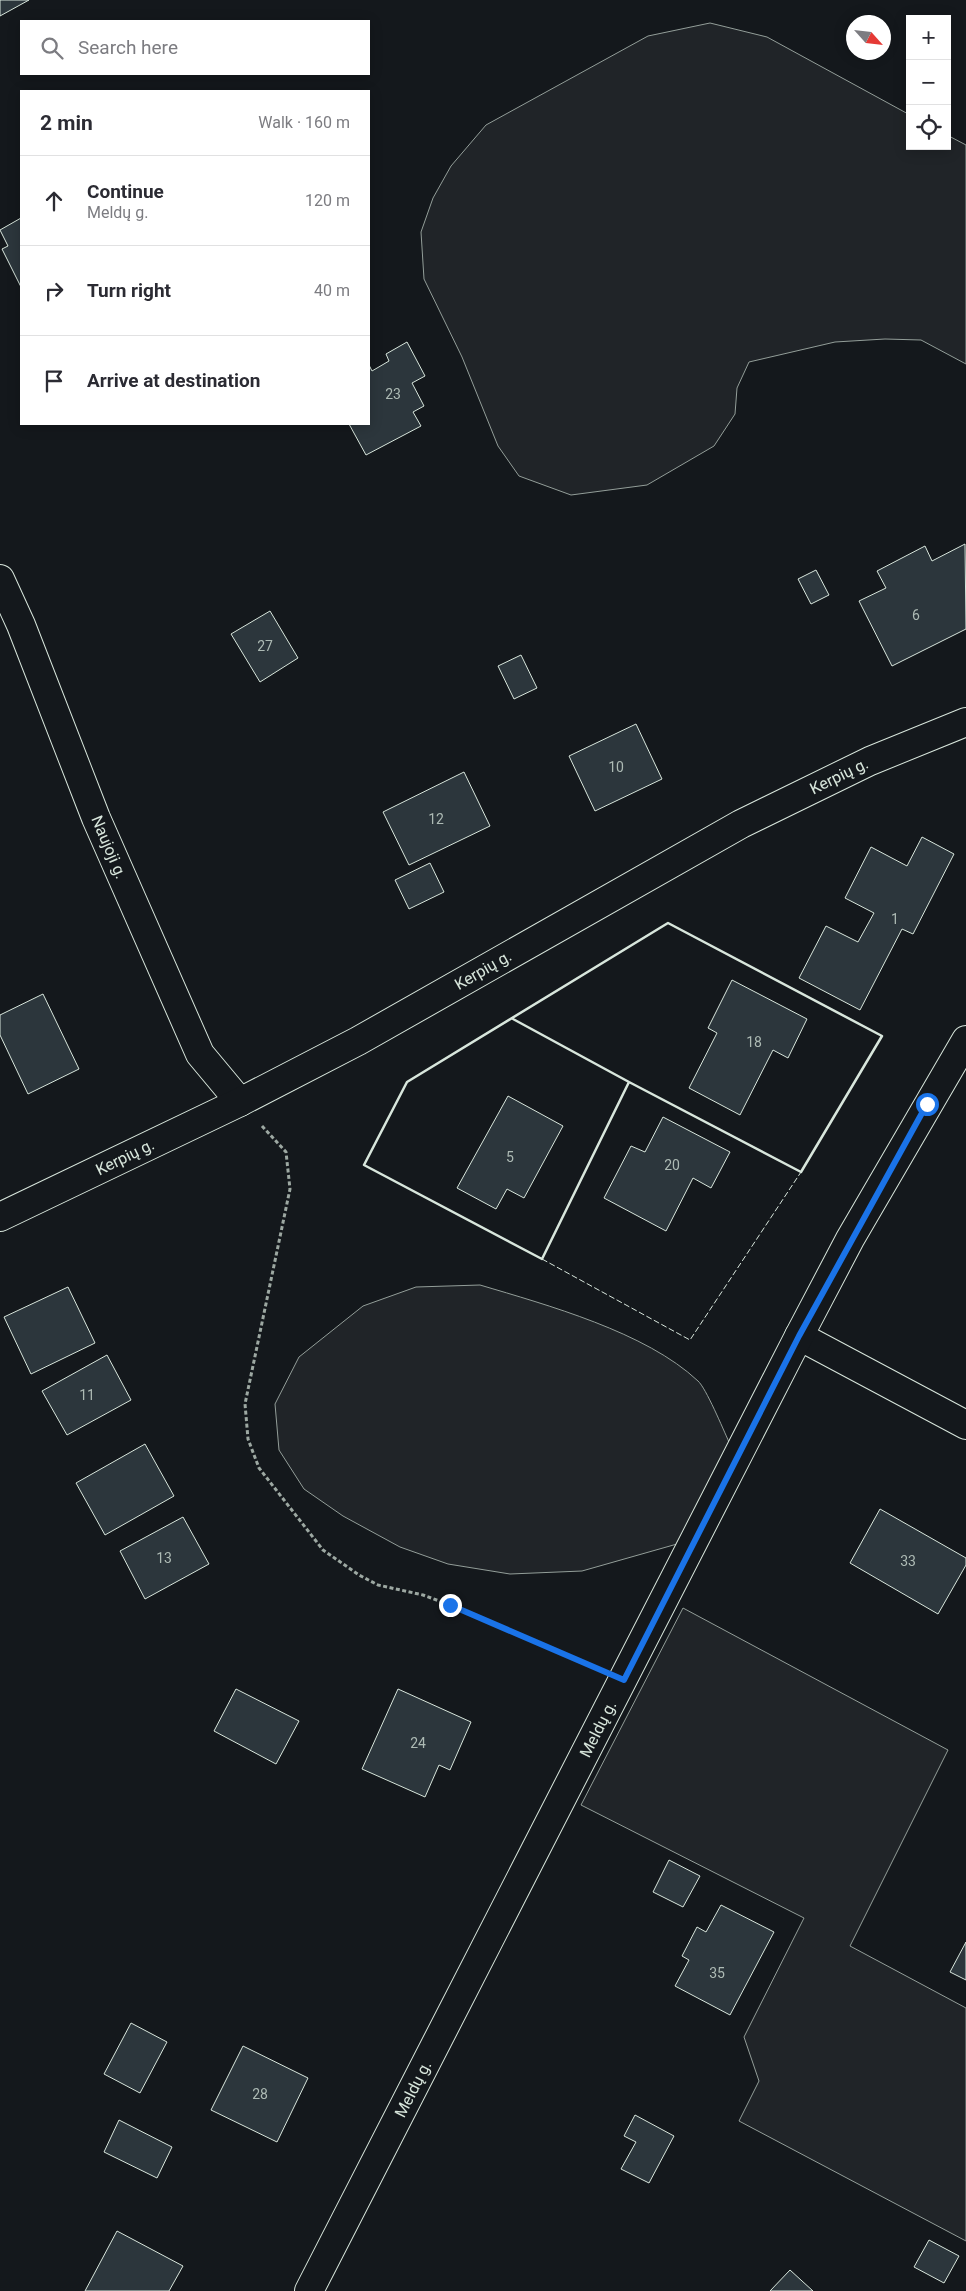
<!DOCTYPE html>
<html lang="en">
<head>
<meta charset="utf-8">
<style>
	:root { --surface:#fff; --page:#f7f7f7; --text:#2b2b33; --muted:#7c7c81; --line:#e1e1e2 }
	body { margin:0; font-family:Roboto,sans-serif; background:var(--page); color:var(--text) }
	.controls { position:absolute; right:15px; top:15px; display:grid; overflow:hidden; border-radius:0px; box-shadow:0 2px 12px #0003 }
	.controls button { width:45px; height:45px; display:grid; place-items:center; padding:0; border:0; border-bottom:1px solid var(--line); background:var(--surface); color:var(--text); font:25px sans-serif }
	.compass { position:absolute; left:846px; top:15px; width:45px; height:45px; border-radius:50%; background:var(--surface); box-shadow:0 2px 12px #0003; rotate:117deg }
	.stop { position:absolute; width:15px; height:15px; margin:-11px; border:4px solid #1a73e8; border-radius:50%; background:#fff }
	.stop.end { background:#1a73e8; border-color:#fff; box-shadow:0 1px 5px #0008 }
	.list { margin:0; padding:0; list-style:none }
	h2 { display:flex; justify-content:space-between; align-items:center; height:65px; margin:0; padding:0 20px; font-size:21px }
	h2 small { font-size:16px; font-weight:400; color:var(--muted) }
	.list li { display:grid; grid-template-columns:32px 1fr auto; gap:15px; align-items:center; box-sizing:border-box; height:90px; padding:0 20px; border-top:1px solid var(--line) }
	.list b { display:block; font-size:19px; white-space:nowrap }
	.list p { margin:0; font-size:16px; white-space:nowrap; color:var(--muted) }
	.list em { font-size:16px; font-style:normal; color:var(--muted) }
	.icon { flex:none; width:28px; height:28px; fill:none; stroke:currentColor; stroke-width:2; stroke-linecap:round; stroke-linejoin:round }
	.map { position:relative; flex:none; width:966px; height:2291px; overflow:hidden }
	.search { position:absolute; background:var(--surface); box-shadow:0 2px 12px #0003; left:20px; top:20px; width:350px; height:55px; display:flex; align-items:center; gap:12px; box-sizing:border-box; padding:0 18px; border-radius:0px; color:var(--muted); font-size:19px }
	.panel { position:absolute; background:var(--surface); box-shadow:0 2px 12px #0003; left:20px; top:90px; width:350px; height:335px; border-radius:0px }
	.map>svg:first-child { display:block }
	.green { fill:#202428; stroke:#939e99 }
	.building { fill:#2c363c; stroke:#d8e6dc }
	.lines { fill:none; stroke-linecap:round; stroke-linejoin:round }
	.minor-casing { stroke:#d8e6dc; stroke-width:30 }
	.path { stroke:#9da8a2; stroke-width:3; stroke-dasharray:4 2.5; stroke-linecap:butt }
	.minor { stroke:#14181c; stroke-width:28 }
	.fence { stroke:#d8e6dc; stroke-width:1; stroke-dasharray:6 2.5; stroke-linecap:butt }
	.wall { stroke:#d8e6dc; stroke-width:2.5 }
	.route { stroke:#1a73e8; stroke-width:6 }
	.labels { text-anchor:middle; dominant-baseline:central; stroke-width:4; stroke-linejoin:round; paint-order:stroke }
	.number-label { font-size:14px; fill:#adbab4 }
	.street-label { font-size:16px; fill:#d8e6dc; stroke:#14181c }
</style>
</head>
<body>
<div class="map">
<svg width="966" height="2291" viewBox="0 0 966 2291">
	<rect width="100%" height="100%" fill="#14181c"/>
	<!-- green -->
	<g class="green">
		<path d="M710,23L767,37L910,115V146H947V135L966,145V364L921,340L885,339L835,342L749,362L737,388L735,414L714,446L647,485L571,495L519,476L498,446L462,357L424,279L421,232L433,198L451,166L486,125L648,36Z"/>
		<path d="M480,1285C547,1305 646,1332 698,1381C706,1388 723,1429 729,1442L677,1544L582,1571L510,1574L448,1564L400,1547L343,1516L304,1489L279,1450L275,1404L299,1357L363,1306L416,1287Z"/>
		<path d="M683,1608L948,1750L850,1946L966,2008V2241L739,2121L759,2081L744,2037L804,1918L581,1805Z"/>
	</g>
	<!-- building -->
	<g class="building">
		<path d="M0,0H29L0,16Z"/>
		<path d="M21,218V287L2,249L8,246L0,230Z"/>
		<path d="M407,342L425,376L412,383L424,406L413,412L421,426L366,455L349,424H369V365L372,371L389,361L386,354Z"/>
		<path d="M965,544L966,629L892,666L859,601L886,588L877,571L925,546L932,561Z"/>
		<path d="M816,570L829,595L811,604L798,579Z"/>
		<path d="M270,611L298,658L260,682L231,634Z"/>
		<path d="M521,655L537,688L514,699L498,666Z"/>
		<path d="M636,724L662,779L595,811L569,756Z"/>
		<path d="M464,772L490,826L409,865L383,812Z"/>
		<path d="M922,837L954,854L913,934L902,929L860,1010L799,978L826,926L858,942L874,913L845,898L871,847L907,866Z"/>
		<path d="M430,863L444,892L409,909L395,880Z"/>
		<path d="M732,980L807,1019L788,1058L773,1050L740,1115L689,1088L717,1033L708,1028Z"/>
		<path d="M43,994L79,1069L28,1094L0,1035V1015Z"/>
		<path d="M508,1096L563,1126L524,1198L507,1189L496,1209L457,1188Z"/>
		<path d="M663,1117L730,1152L711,1188L693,1178L666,1231L604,1198L631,1146L645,1152Z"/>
		<path d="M68,1287L95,1343L31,1374L4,1317Z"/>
		<path d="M107,1355L131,1400L67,1435L42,1391Z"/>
		<path d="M145,1444L174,1496L105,1535L76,1483Z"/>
		<path d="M880,1509L966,1558V1565L938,1614L850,1563Z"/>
		<path d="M183,1517L209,1564L145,1599L120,1551Z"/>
		<path d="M236,1689L299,1721L276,1764L214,1731Z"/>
		<path d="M398,1689L471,1722L450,1770L439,1765L425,1797L362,1769Z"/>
		<path d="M669,1860L700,1876L683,1907L653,1892Z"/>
		<path d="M721,1905L774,1932L730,2015L675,1986L689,1960L682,1956L697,1927L706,1932Z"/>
		<path d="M966,1942V1980L950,1972Z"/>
		<path d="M131,2023L167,2042L140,2093L104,2074Z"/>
		<path d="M243,2046L308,2078L277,2142L211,2110Z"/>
		<path d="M635,2115L674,2136L649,2183L621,2169L636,2142L624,2136Z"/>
		<path d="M119,2120L172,2147L157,2178L104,2152Z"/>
		<path d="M117,2231L183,2266L169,2291H85Z"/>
		<path d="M929,2240L959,2256L944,2283L914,2267Z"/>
		<path d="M790,2270L813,2291H770Z"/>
	</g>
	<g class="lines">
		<!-- minor casing -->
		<g class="minor-casing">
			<g id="minor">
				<path d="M0,579L21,625L96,818L200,1054L240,1102"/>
				<path d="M0,1217L240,1102L358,1041L741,824L870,761L966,722"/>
				<path d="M799,1336L966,1425"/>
				<path d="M309,2291L799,1336L850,1239L966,1040"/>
			</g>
		</g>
		<!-- path -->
		<path class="path" d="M262,1126L286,1152L290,1189L245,1404L248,1439L259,1468L323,1550L359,1575L378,1585L423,1595L450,1605L594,1667"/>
		<!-- minor -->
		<use href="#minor" class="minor"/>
		<!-- fence -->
		<path class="fence" d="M542,1259L690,1340L801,1172"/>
		<!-- wall -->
		<path class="wall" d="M513,1019L629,1082L542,1259L364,1165L407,1082L668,923L882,1036L801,1172L629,1082"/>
	</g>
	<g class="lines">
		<!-- route -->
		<path class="route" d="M450,1605L624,1680L799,1336L927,1104"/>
	</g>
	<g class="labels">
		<!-- number labels -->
		<g class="number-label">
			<text x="393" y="394">23</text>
			<text x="916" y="615">6</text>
			<text x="265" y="646">27</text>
			<text x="616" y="767">10</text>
			<text x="436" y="819">12</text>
			<text x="895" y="919">1</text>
			<text x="754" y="1042">18</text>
			<text x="510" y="1157">5</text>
			<text x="672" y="1165">20</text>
			<text x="87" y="1395">11</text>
			<text x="164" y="1558">13</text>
			<text x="908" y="1561">33</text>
			<text x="418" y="1743">24</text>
			<text x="717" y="1973">35</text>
			<text x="260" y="2094">28</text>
		</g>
		<!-- street labels -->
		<g class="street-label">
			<text transform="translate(839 776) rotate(-26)">Kerpių g.</text>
			<text transform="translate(109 847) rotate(67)">Naujoji g.</text>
			<text transform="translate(483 970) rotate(-30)">Kerpių g.</text>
			<text transform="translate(125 1157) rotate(-26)">Kerpių g.</text>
			<text transform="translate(598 1729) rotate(-63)">Meldų g.</text>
			<text transform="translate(413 2089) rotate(-63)">Meldų g.</text>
		</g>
	</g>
</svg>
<div class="controls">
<button>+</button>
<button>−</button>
<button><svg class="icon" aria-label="locate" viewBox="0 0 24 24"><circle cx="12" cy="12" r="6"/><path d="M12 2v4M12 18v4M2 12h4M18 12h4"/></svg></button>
</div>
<svg class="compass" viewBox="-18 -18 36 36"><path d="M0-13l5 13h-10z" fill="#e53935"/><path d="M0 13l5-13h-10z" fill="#7c7c81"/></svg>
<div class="stop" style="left:927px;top:1104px"></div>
<div class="stop end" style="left:450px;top:1605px"></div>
<div class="search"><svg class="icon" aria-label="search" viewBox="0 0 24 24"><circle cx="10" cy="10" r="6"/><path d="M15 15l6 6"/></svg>Search here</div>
<section class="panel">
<h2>2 min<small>Walk · 160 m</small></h2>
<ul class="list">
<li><svg class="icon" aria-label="ahead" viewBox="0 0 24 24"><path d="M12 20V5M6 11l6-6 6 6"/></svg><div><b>Continue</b><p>Meldų g.</p></div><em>120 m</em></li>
<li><svg class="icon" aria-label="right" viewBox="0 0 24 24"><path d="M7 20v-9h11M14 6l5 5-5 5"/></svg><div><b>Turn right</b></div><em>40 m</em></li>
<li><svg class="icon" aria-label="arrive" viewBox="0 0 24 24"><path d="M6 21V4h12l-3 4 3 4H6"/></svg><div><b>Arrive at destination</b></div></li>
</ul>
</section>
</div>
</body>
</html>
